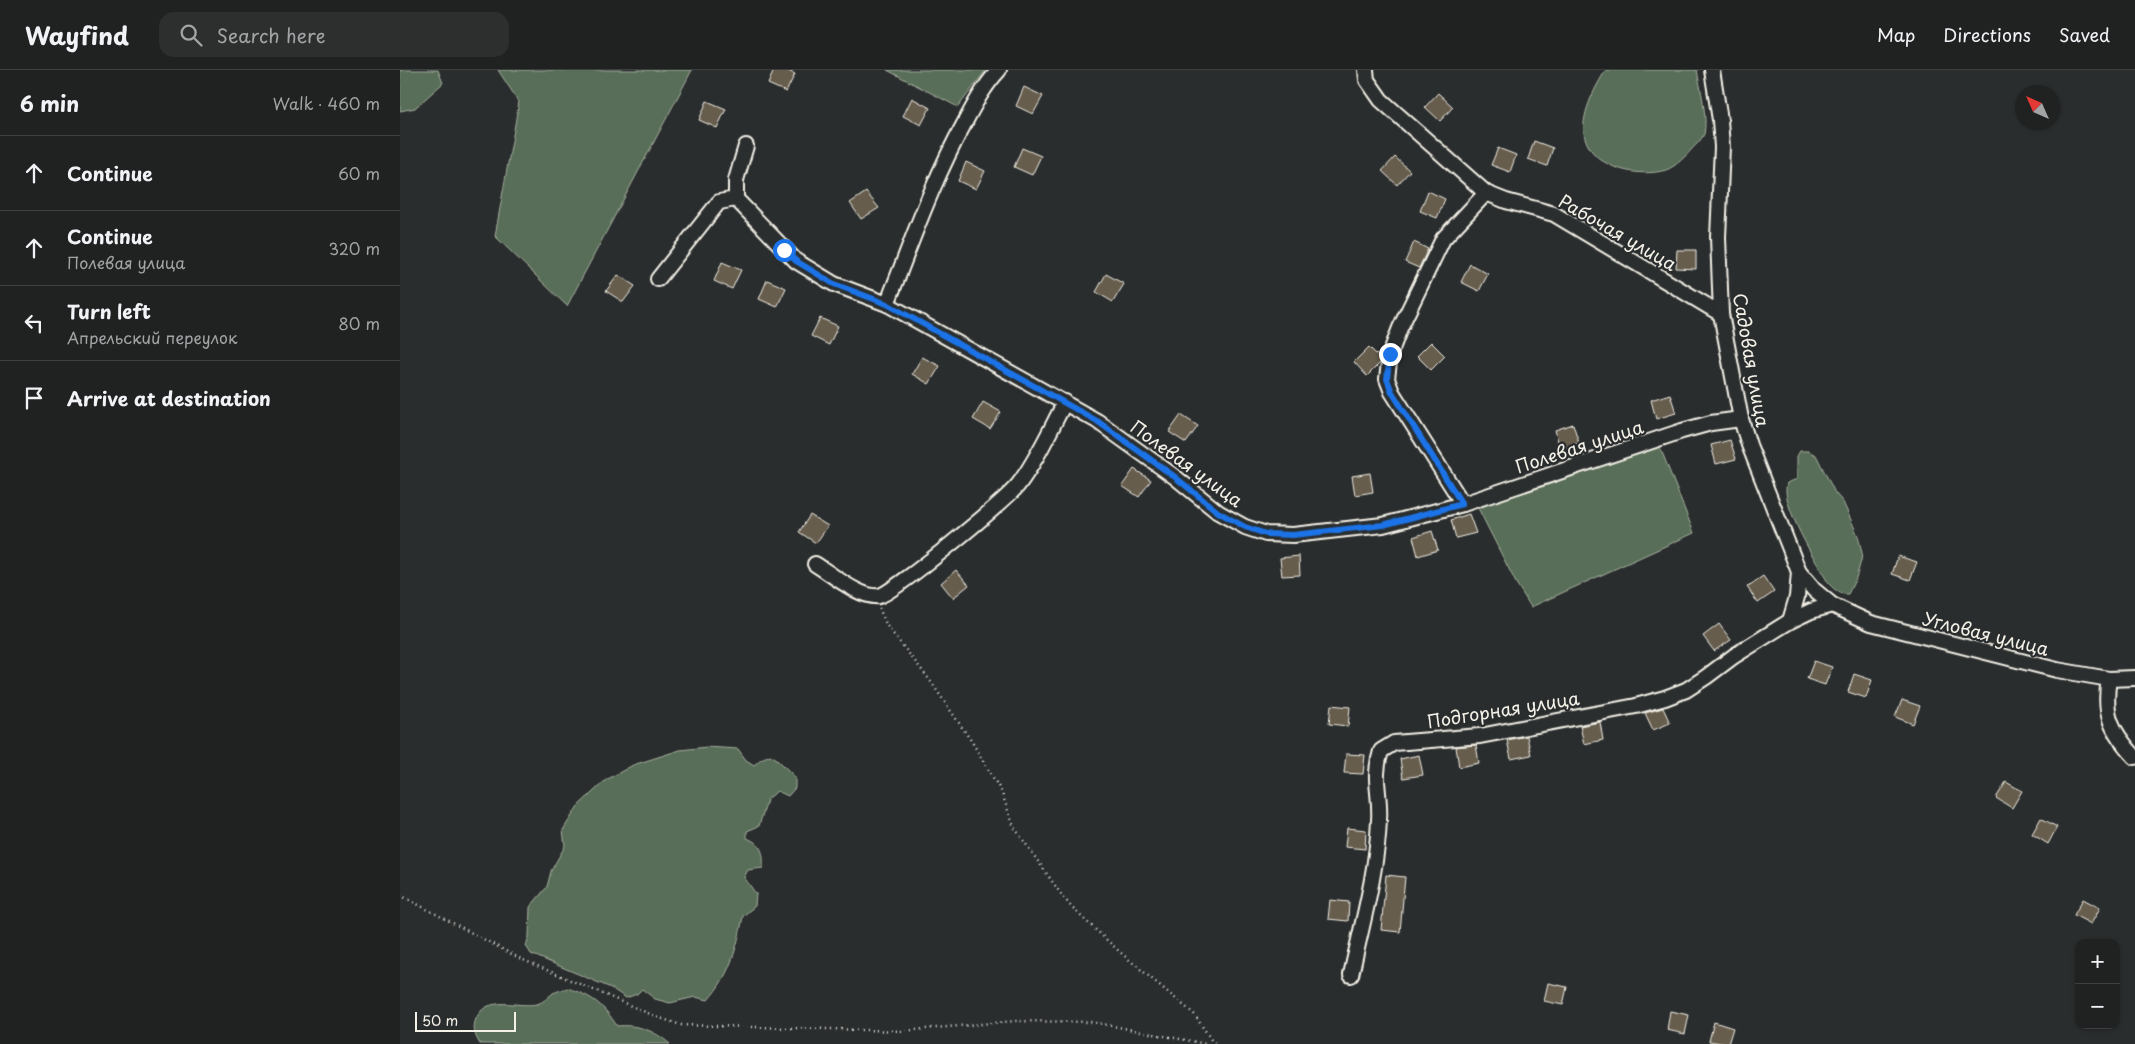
<!DOCTYPE html>
<html lang="en">
<head>
<meta charset="utf-8">
<style>
	:root { --surface:#202222; --page:#2d2f2f; --text:#f1f3f6; --muted:#a2a4a5; --line:#3d3f40 }
	body { margin:0; font-family:"Playpen Sans",sans-serif; background:var(--page); color:var(--text) }
	.controls { position:absolute; right:15px; bottom:15px; display:grid; overflow:hidden; border-radius:10px; box-shadow:0 1px 4px #0004 }
	.controls button { width:45px; height:45px; display:grid; place-items:center; padding:0; border:0; border-bottom:1px solid var(--line); background:var(--surface); color:var(--text); font:25px sans-serif }
	.compass { position:absolute; left:1615px; top:15px; width:45px; height:45px; border-radius:50%; background:var(--surface); box-shadow:0 1px 4px #0004; rotate:315deg }
	.scale { position:absolute; left:15px; bottom:12px; width:101px; box-sizing:border-box; padding-left:5px; border:2px solid #f4f1e8; border-top:0; font-size:14px; line-height:18px; white-space:nowrap; color:#f4f1e8; -webkit-text-stroke:4px #2a2d2e; paint-order:stroke }
	.stop { position:absolute; width:15px; height:15px; margin:-11px; border:4px solid #1a73e8; border-radius:50%; background:#fff }
	.stop.end { background:#1a73e8; border-color:#fff; box-shadow:0 1px 5px #0008 }
	.list { margin:0; padding:0; list-style:none }
	h2 { display:flex; justify-content:space-between; align-items:center; height:65px; margin:0; padding:0 20px; font-size:21px }
	h2 small { font-size:16px; font-weight:400; color:var(--muted) }
	.list li { display:grid; grid-template-columns:32px 1fr auto; gap:15px; align-items:center; box-sizing:border-box; height:75px; padding:0 20px; border-top:1px solid var(--line) }
	.list b { display:block; font-size:19px; white-space:nowrap }
	.list p { margin:0; font-size:16px; white-space:nowrap; color:var(--muted) }
	.list em { font-size:16px; font-style:normal; color:var(--muted) }
	.icon { flex:none; width:28px; height:28px; fill:none; stroke:currentColor; stroke-width:2; stroke-linecap:round; stroke-linejoin:round }
	.map { position:relative; flex:none; width:1735px; height:974px; overflow:hidden }
	header { display:flex; align-items:center; gap:30px; box-sizing:border-box; height:70px; padding:0 25px; background:var(--surface); border-bottom:1px solid var(--line) }
	header strong { font-size:24px }
	nav { display:flex; gap:28px; margin-inline-start:auto; font-size:18px }
	.search { width:350px; height:45px; background:var(--page); display:flex; align-items:center; gap:12px; box-sizing:border-box; padding:0 18px; border-radius:15px; color:var(--muted); font-size:19px }
	main { display:flex }
	aside { flex:1; background:var(--surface) }
	.map>svg:first-child { display:block }
	.green { fill:#596e59; stroke:#a6b0a0 }
	.building { fill:#665d4e; stroke:#f4f1e8 }
	.lines { fill:none; stroke-linecap:round; stroke-linejoin:round }
	.minor-casing { stroke:#f4f1e8; stroke-width:18 }
	.path { stroke:#f4f1e8; stroke-width:2.5; stroke-dasharray:1 4; stroke-linecap:butt }
	.minor { stroke:#2a2d2e; stroke-width:14 }
	.route { stroke:#1a73e8; stroke-width:6 }
	.labels { text-anchor:middle; dominant-baseline:central; stroke-width:4.5; stroke-linejoin:round; paint-order:stroke }
	.street-label { font-size:18px; fill:#f4f1e8; stroke:#2a2d2e }
</style>
</head>
<body>
<header>
<strong>Wayfind</strong>
<div class="search"><svg class="icon" aria-label="search" viewBox="0 0 24 24"><circle cx="10" cy="10" r="6"/><path d="M15 15l6 6"/></svg>Search here</div>
<nav><a>Map</a><a>Directions</a><a>Saved</a></nav>
</header>
<main>
<aside>
<h2>6 min<small>Walk · 460 m</small></h2>
<ul class="list">
<li><svg class="icon" aria-label="ahead" viewBox="0 0 24 24"><path d="M12 20V5M6 11l6-6 6 6"/></svg><div><b>Continue</b></div><em>60 m</em></li>
<li><svg class="icon" aria-label="ahead" viewBox="0 0 24 24"><path d="M12 20V5M6 11l6-6 6 6"/></svg><div><b>Continue</b><p>Полевая улица</p></div><em>320 m</em></li>
<li><svg class="icon" aria-label="left" viewBox="0 0 24 24"><path d="M17 20v-9H6M10 6l-5 5 5 5"/></svg><div><b>Turn left</b><p>Апрельский переулок</p></div><em>80 m</em></li>
<li><svg class="icon" aria-label="arrive" viewBox="0 0 24 24"><path d="M6 21V4h12l-3 4 3 4H6"/></svg><div><b>Arrive at destination</b></div></li>
</ul>
</aside>
<div class="map">
<svg width="1735" height="974" viewBox="0 0 1735 974">
	<rect width="100%" height="100%" fill="#2a2d2e"/>
	<filter id="ink" filterUnits="userSpaceOnUse"><feTurbulence type="fractalNoise" baseFrequency=".02" numOctaves="2"/><feDisplacementMap in="SourceGraphic" scale="10" xChannelSelector="R" yChannelSelector="G"/><feConvolveMatrix kernelMatrix="1 2 1 2 8 2 1 2 1" color-interpolation-filters="sRGB"/></filter>
	<g filter="url(#ink)">
		<!-- green -->
		<g class="green">
			<path d="M0,0H38L43,13L15,38L0,41Z"/>
			<path d="M98,0H292L167,236L95,166L119,32Z"/>
			<path d="M487,0H586L558,37Z"/>
			<path d="M1206,0H1297C1300,17 1308,48 1304,64C1302,69 1296,75 1292,79C1286,86 1275,97 1266,100C1239,108 1194,99 1185,68C1179,47 1195,17 1206,0Z"/>
			<path d="M1260,377L1294,463L1131,537L1116,513L1076,434Z"/>
			<path d="M1400,381H1408L1416,385L1435,423L1443,432L1458,466L1462,483L1461,491L1456,508L1448,524C1440,525 1435,520 1429,514C1418,495 1379,433 1387,413L1397,409V386Z"/>
			<path d="M307,677L338,679L346,690L354,695L361,689L370,685L377,689L395,707V718L388,726L377,721L367,730L359,756L347,761V768C362,774 364,783 363,798L348,800L344,807L356,824L355,836L343,846C337,879 330,905 308,930L295,927L270,933L255,929L242,919L237,924L226,928L211,918L131,884L126,876L129,866L130,837L147,817L151,801L165,776L163,760L178,736L206,710L233,695L280,680Z"/>
			<path d="M167,918C192,926 203,934 217,956C238,954 255,961 270,974H80C75,966 72,958 76,949C86,924 118,938 137,934C144,932 147,928 153,923C157,921 163,920 167,918Z"/>
		</g>
		<!-- building -->
		<g class="building">
			<path d="M374,0H386L395,4L386,22L368,14Z"/>
			<path d="M624,17L643,26L633,44L616,36Z"/>
			<path d="M1038,23L1053,37L1040,51L1025,37Z"/>
			<path d="M512,28L530,38L521,55L503,46Z"/>
			<path d="M307,31L326,39L317,58L299,50Z"/>
			<path d="M1134,71L1153,78L1147,96L1128,89Z"/>
			<path d="M622,78L641,86L632,105L614,97Z"/>
			<path d="M1098,78L1116,85L1110,102L1091,95Z"/>
			<path d="M995,87L1010,101L997,115L982,101Z"/>
			<path d="M566,92L585,101L576,119L558,111Z"/>
			<path d="M1028,121L1045,129L1037,148L1020,141Z"/>
			<path d="M466,122L479,138L461,149L450,133Z"/>
			<path d="M1014,172L1028,179L1019,198L1005,192Z"/>
			<path d="M1277,180H1296V199L1276,198Z"/>
			<path d="M322,192L341,200L332,219L314,211Z"/>
			<path d="M1070,194L1088,204L1079,221L1061,212Z"/>
			<path d="M706,204L724,214L713,232L696,222Z"/>
			<path d="M218,205L235,216L223,232L206,221Z"/>
			<path d="M367,210L386,218L377,237L359,229Z"/>
			<path d="M420,248L438,256L429,275L411,266Z"/>
			<path d="M1031,272L1045,286L1031,300L1017,286Z"/>
			<path d="M969,277L981,289L980,293L967,306L954,292Z"/>
			<path d="M522,287L540,296L529,314L512,304Z"/>
			<path d="M1270,324L1276,343L1256,349L1251,330Z"/>
			<path d="M583,332L601,342L590,359L573,349Z"/>
			<path d="M781,345L798,356L786,373L769,362Z"/>
			<path d="M1173,354L1179,373L1160,379L1155,360Z"/>
			<path d="M1330,370L1336,389L1316,394L1311,375Z"/>
			<path d="M734,399L751,410L739,427L722,416Z"/>
			<path d="M970,403L973,422L955,425L952,406Z"/>
			<path d="M1069,444L1076,463L1056,468L1051,450Z"/>
			<path d="M410,445L428,456L416,473L399,462Z"/>
			<path d="M1032,461L1038,480L1018,486L1013,467Z"/>
			<path d="M899,486L900,505L882,506L880,488Z"/>
			<path d="M1498,486L1517,492L1510,510L1492,504Z"/>
			<path d="M556,500L569,515L553,528L541,513Z"/>
			<path d="M1363,506L1374,522L1358,533L1347,517Z"/>
			<path d="M1319,554L1331,570L1314,581L1303,566Z"/>
			<path d="M1414,591L1432,597L1425,615L1407,609Z"/>
			<path d="M1454,604L1472,610L1466,628L1448,622Z"/>
			<path d="M1502,630L1520,636L1513,654L1495,647Z"/>
			<path d="M931,635L950,637L948,656L929,654Z"/>
			<path d="M1263,638L1270,653L1253,660L1245,643Z"/>
			<path d="M1200,652L1203,670L1184,674L1180,656Z"/>
			<path d="M1127,666L1131,685L1111,689L1107,670Z"/>
			<path d="M1076,675L1079,693L1059,697L1056,677Z"/>
			<path d="M946,684L965,685L963,704L944,703Z"/>
			<path d="M1019,685L1023,705L1003,708L1000,689Z"/>
			<path d="M1606,712L1622,721L1612,738L1596,728Z"/>
			<path d="M1641,748L1657,757L1648,774L1632,764Z"/>
			<path d="M947,758L966,760L965,779L945,777Z"/>
			<path d="M986,805L1005,807L1000,862L981,860Z"/>
			<path d="M1683,829L1700,838L1691,854L1674,845Z"/>
			<path d="M930,830L949,832L948,851L928,849Z"/>
			<path d="M1148,913L1167,917L1163,935L1144,931Z"/>
			<path d="M1270,941L1289,945L1285,964L1267,960Z"/>
			<path d="M1314,952L1333,958L1328,974L1309,971Z"/>
		</g>
		<g class="lines">
			<!-- minor casing -->
			<g class="minor-casing">
				<g id="minor">
					<path d="M599,0C584,16 574,35 564,54C532,112 511,174 487,234L697,351L775,407L818,442L845,457L866,464L893,465L983,455L1063,434L1282,361L1311,353L1341,349"/>
					<path d="M966,0L967,10L981,30L1086,123L1106,131L1154,144L1321,244"/>
					<path d="M1312,0L1320,50L1322,77L1318,167L1321,244L1341,349L1349,375L1399,502L1414,520L1432,535L1471,553L1657,600L1709,609L1735,608"/>
					<path d="M336,129L396,191L434,214L487,234"/>
					<path d="M258,209L319,132L336,129V110L346,76"/>
					<path d="M1063,434L992,322L987,309L990,284L1000,258L1043,169L1086,123"/>
					<path d="M415,494C430,503 461,529 479,526C494,523 605,431 618,415C637,390 650,360 665,332"/>
					<path d="M1390,551L1397,527L1399,502"/>
					<path d="M1709,609C1703,644 1711,661 1735,687"/>
					<path d="M951,905C962,854 977,802 979,750C981,723 972,710 981,681L994,673L1080,666L1236,636L1265,628L1286,620L1306,607L1334,586L1390,551L1411,541L1432,535"/>
				</g>
			</g>
			<!-- path -->
			<g class="path">
				<path d="M479,538L487,556L529,609L572,672L601,721L614,757L661,824L672,838L721,883L794,944L812,971L817,974"/>
				<path d="M0,825L121,889L257,947L281,955L502,961L615,951L692,952L806,974"/>
			</g>
			<!-- minor -->
			<use href="#minor" class="minor"/>
		</g>
	</g>
	<g class="lines" filter="url(#ink)">
		<!-- route -->
		<path class="route" d="M384,180L396,191L434,214L487,234L697,351L775,407L818,442L845,457L866,464L893,465L983,455L1062,434L992,322L987,309L990,284"/>
	</g>
	<g class="labels">
		<!-- street labels -->
		<g class="street-label">
			<text transform="translate(1218 162) rotate(30)">Рабочая улица</text>
			<text transform="translate(1352 290) rotate(80)">Садовая улица</text>
			<text transform="translate(1179 376) rotate(-18)">Полевая улица</text>
			<text transform="translate(787 393) rotate(36)">Полевая улица</text>
			<text transform="translate(1586 563) rotate(14)">Угловая улица</text>
			<text transform="translate(1103 639) rotate(-9)">Подгорная улица</text>
		</g>
	</g>
</svg>
<div class="controls">
<button>+</button>
<button>−</button>
</div>
<svg class="compass" viewBox="-18 -18 36 36"><path d="M0-13l5 13h-10z" fill="#e53935"/><path d="M0 13l5-13h-10z" fill="#a2a4a5"/></svg>
<div class="scale">50 m</div>
<div class="stop" style="left:384px;top:180px"></div>
<div class="stop end" style="left:990px;top:284px"></div>
</div>
</main>
</body>
</html>
